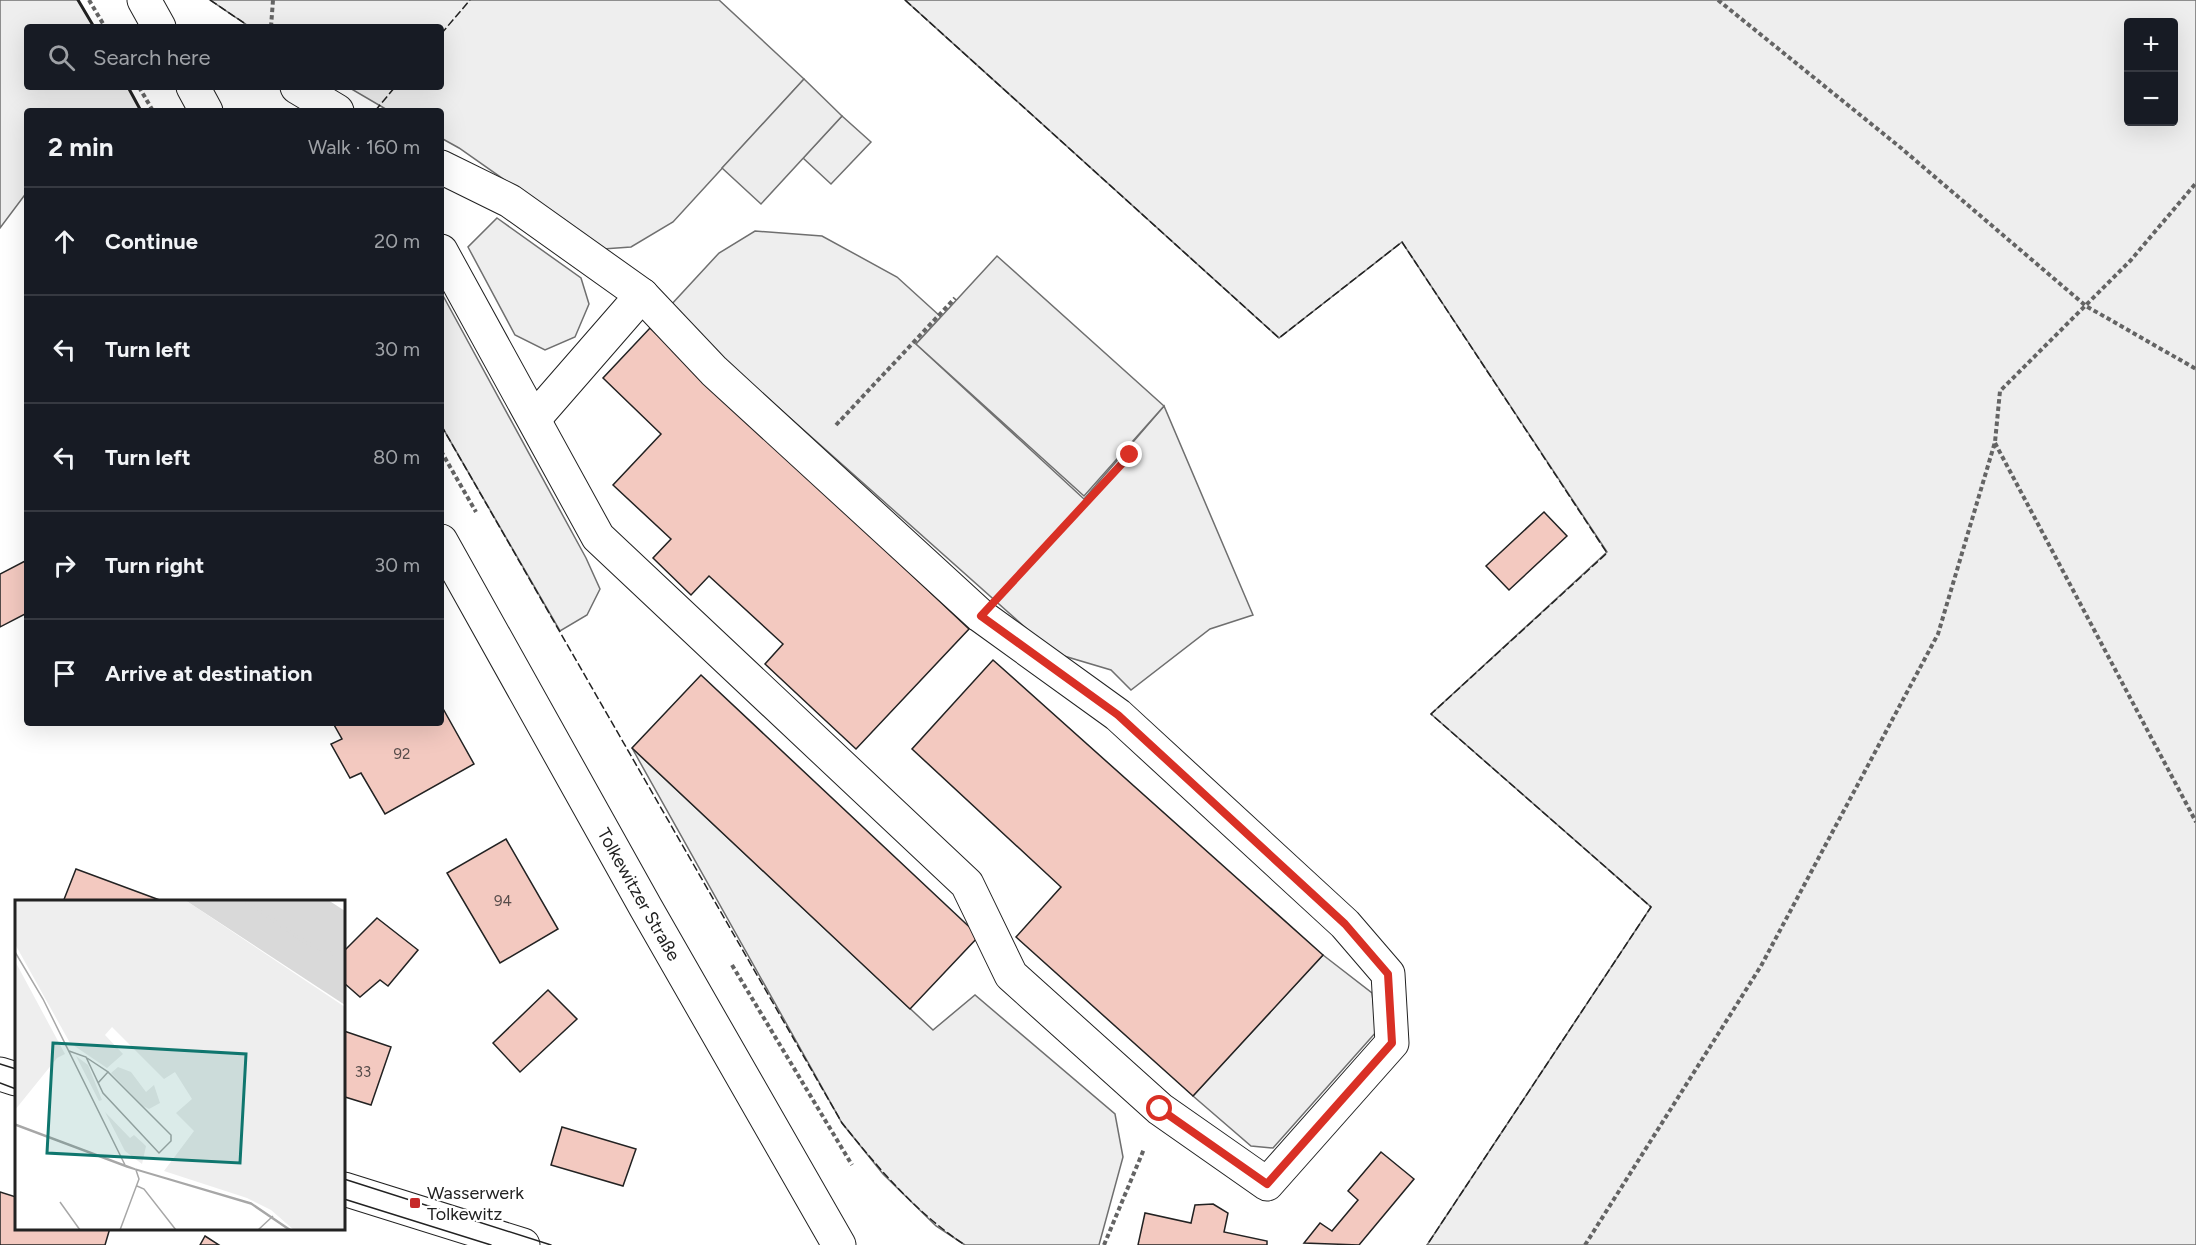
<!DOCTYPE html>
<html lang="en">
<head>
<meta charset="utf-8">
<style>
	:root { --surface:#171b24; --page:#242831; --text:#f1f3f6; --muted:#9ea1a6; --line:#363941 }
	body { margin:0; font-family:Figtree,sans-serif; background:var(--page); color:var(--text) }
	.controls { position:absolute; right:18px; top:18px; display:grid; overflow:hidden; border-radius:6px; box-shadow:0 6px 24px #0002 }
	.controls button { width:54px; height:54px; display:grid; place-items:center; padding:0; border:0; border-bottom:2px solid var(--line); background:var(--surface); color:var(--text); font:30px sans-serif }
	.stop { position:absolute; width:18px; height:18px; margin:-14px; border:4px solid #d93025; border-radius:50%; background:#fff }
	.stop.end { background:#d93025; border-color:#fff; box-shadow:0 2px 6px #0008 }
	.list { margin:0; padding:0; list-style:none }
	h2 { display:flex; justify-content:space-between; align-items:center; height:78px; margin:0; padding:0 24px; font-size:26px }
	h2 small { font-size:20px; font-weight:400; color:var(--muted) }
	.list li { display:grid; grid-template-columns:39px 1fr auto; gap:18px; align-items:center; box-sizing:border-box; height:108px; padding:0 24px; border-top:2px solid var(--line) }
	.list b { display:block; font-size:22px; white-space:nowrap }
	.list em { font-size:20px; font-style:normal; color:var(--muted) }
	.icon { flex:none; width:33px; height:33px; fill:none; stroke:currentColor; stroke-width:2; stroke-linecap:round; stroke-linejoin:round }
	.map { position:relative; flex:none; width:2196px; height:1245px; overflow:hidden }
	.search { position:absolute; background:var(--surface); box-shadow:0 6px 24px #0002; left:24px; top:24px; width:420px; height:66px; display:flex; align-items:center; gap:15px; box-sizing:border-box; padding:0 21px; border-radius:6px; color:var(--muted); font-size:22px }
	.panel { position:absolute; background:var(--surface); box-shadow:0 6px 24px #0002; left:24px; top:108px; width:420px; height:618px; border-radius:6px }
	.map>svg:first-child { display:block }
	.green { fill:#eee; stroke:#6f6f6f; stroke-width:1.5; fill-rule:evenodd }
	.parking { fill:#ededed; stroke:#6f6f6f; stroke-width:1.5 }
	.building { fill:#f3c9c0; stroke:#222; stroke-width:1.5 }
	.lines { fill:none; stroke-linecap:round; stroke-linejoin:round }
	.minor-casing { stroke:#222; stroke-width:35 }
	.major-casing { stroke:#222; stroke-width:35 }
	.path { stroke:#646464; stroke-width:4; stroke-dasharray:4.5 3; stroke-linecap:butt }
	.minor { stroke:#fff; stroke-width:33 }
	.major { stroke:#fff; stroke-width:33 }
	.tram { stroke:#222; stroke-width:1.5 }
	.fence { stroke:#222; stroke-width:1.5; stroke-dasharray:8 3; stroke-linecap:butt }
	.wall { stroke:#222; stroke-width:3 }
	.route { stroke:#d93025; stroke-width:8 }
	.poi-dot { fill:#c62828; stroke:#fff; stroke-width:2 }
	.labels { text-anchor:middle; dominant-baseline:central; stroke-width:4.5; stroke-linejoin:round; paint-order:stroke }
	.number-label { font-size:15px; fill:#564c4a }
	.street-label { font-size:18px; fill:#222; stroke:#fff }
	.poi-label { font-size:18px; fill:#222; stroke:#fff; text-anchor:start }
	.inset-river { fill:none; stroke:#d9d9d9; stroke-width:3 }
	.inset-road { fill:none; stroke:#a7a7a7; stroke-width:1.5 }
	.view { fill:#0f766e; fill-opacity:0.15; stroke:#0f766e; stroke-width:3 }
	.inset-edge { fill:none; stroke:#222; stroke-width:3 }
</style>
</head>
<body>
<div class="map">
<svg width="2196" height="1245" viewBox="0 0 2196 1245">
	<rect width="100%" height="100%" fill="#fff"/>
	<!-- green -->
	<g class="green">
		<path d="M0,0H78L94,27H27V87H128L141,111H27V192L0,228Z"/>
		<path d="M210,0H719L804,79L673,222L631,247L603,249L459,148L441,138V111H389L348,87H441V27H250Z"/>
		<path d="M905,0H2196V1245H1427L1651,907L1431,714L1607,552L1402,242L1279,338ZM2128,22H2174V122H2128Z"/>
		<path d="M842,116L871,142L831,184L803,158Z"/>
		<path d="M497,218L581,278L589,304L575,337L545,350L515,335L468,247Z"/>
		<path d="M755,231L822,236L897,277L941,317L916,344L1084,499L1164,406L1253,615L1210,629L1131,690L1111,670L1054,653L726,361L670,306L719,253Z"/>
		<path d="M441,292L586,558L600,589L587,615L560,631L441,425Z"/>
		<path d="M632,748L933,1030L975,995L1115,1114L1123,1157L1099,1245H965L936,1226L883,1174L842,1123Z"/>
		<path d="M1323,955L1372,993L1377,1031L1273,1148L1251,1146L1193,1096Z"/>
	</g>
	<!-- parking -->
	<g class="parking">
		<path d="M804,79L842,116L761,204L722,168Z"/>
		<path d="M997,256L1164,406L1084,496L916,344Z"/>
	</g>
	<!-- building -->
	<g class="building">
		<path d="M650,328L969,629L856,749L765,664L783,644L709,576L691,595L653,558L671,539L613,485L661,434L603,378Z"/>
		<path d="M1544,512L1567,536L1509,590L1486,566Z"/>
		<path d="M27,560V613L0,627V574Z"/>
		<path d="M993,660L1323,955L1193,1096L1016,937L1061,887L912,749Z"/>
		<path d="M701,675L979,936L910,1009L632,748Z"/>
		<path d="M441,705L474,764L385,814L361,773L350,778L331,744L342,739L333,723H441Z"/>
		<path d="M506,839L558,929L500,963L447,873Z"/>
		<path d="M76,869L165,902H63Z"/>
		<path d="M377,918L418,950L388,986L380,980L360,997L344,983V951Z"/>
		<path d="M548,990L577,1019L520,1072L493,1043Z"/>
		<path d="M344,1031L391,1047L371,1105L345,1097L344,1101Z"/>
		<path d="M562,1127L636,1149L623,1186L551,1165Z"/>
		<path d="M1381,1152L1414,1179L1359,1245L1304,1243L1320,1223L1332,1231L1358,1200L1348,1191Z"/>
		<path d="M0,1192L16,1197V1228H110L105,1245H0Z"/>
		<path d="M1213,1204L1228,1213L1224,1232L1267,1241V1245H1138L1145,1213L1191,1223L1195,1205Z"/>
		<path d="M205,1236L219,1245H200Z"/>
	</g>
	<g class="lines">
		<!-- minor casing -->
		<g class="minor-casing">
			<g id="minor">
				<path d="M297,87L337,111"/>
				<path d="M441,167L510,201L642,295L534,419"/>
				<path d="M441,251L598,537L967,884L1011,975L1160,1109L1267,1184L1392,1043L1388,974L1345,924L1118,715L981,616L714,371L642,295"/>
			</g>
		</g>
		<!-- major casing -->
		<g class="major-casing">
			<g id="major">
				<path d="M144,0L159,27"/>
				<path d="M193,87L206,111"/>
				<path id="s1" d="M441,541L646,908L839,1245"/>
				<path d="M0,1074L16,1079"/>
				<path d="M344,1189L523,1245"/>
			</g>
		</g>
		<!-- path -->
		<g class="path">
			<path d="M89,0L105,27"/>
			<path d="M1718,0L1901,148L2086,306L2196,369"/>
			<path d="M271,27L273,0"/>
			<path d="M139,87L153,111"/>
			<path d="M836,425L955,298"/>
			<path d="M1995,443L2196,822"/>
			<path d="M441,451L476,512"/>
			<path d="M1010,585L1130,455"/>
			<path d="M732,965L852,1165"/>
			<path d="M1104,1245L1144,1149"/>
			<path d="M1585,1245L1761,966L1938,634L1995,442L2000,391L2131,260L2196,183"/>
		</g>
		<!-- minor -->
		<use href="#minor" class="minor"/>
		<!-- major -->
		<use href="#major" class="major"/>
		<!-- tram -->
		<g class="tram">
			<path d="M0,1064L16,1069"/>
			<path d="M0,1083L16,1089"/>
			<path d="M344,1179L551,1245"/>
			<path d="M344,1199L491,1245"/>
		</g>
		<!-- fence -->
		<g class="fence">
			<path d="M210,0L250,27"/>
			<path d="M905,0L1279,338L1402,242L1607,553L1431,714L1651,907L1427,1245"/>
			<path d="M441,34L470,0"/>
			<path d="M375,111L395,87"/>
			<path d="M441,425L842,1123C879,1169 915,1212 965,1245"/>
		</g>
		<!-- wall -->
		<g class="wall">
			<path d="M78,0L94,27"/>
			<path d="M128,87L141,111"/>
		</g>
	</g>
	<g class="lines">
		<!-- route -->
		<path class="route" d="M1130,455L981,616L1118,715L1345,924L1388,974L1392,1043L1267,1184L1160,1109"/>
	</g>
	<!-- markers -->
	<rect class="poi-dot" x="409" y="1197" width="12" height="12" rx="3"/>
	<g class="labels">
		<!-- number labels -->
		<g class="number-label">
			<text x="402" y="754">92</text>
			<text x="503" y="901">94</text>
			<text x="363" y="1072">33</text>
		</g>
		<!-- street labels -->
		<g class="street-label">
			<text stroke="none"><textPath href="#s1" startOffset="405">Tolkewitzer Straße</textPath></text>
		</g>
		<!-- poi labels -->
		<g class="poi-label">
			<text x="427" y="1193">Wasserwerk<tspan x="427" dy="21">Tolkewitz</tspan></text>
		</g>
	</g>
	<!-- overview -->
	<g transform="translate(15 900)">
		<rect width="330" height="330" fill="#fff"/>
		<path d="M0,0H170L330,107V330H279L256,310L232,298L149,271L179,231L161,213L177,199L160,172L149,179L97,127L90,135L108,154L92,168L55,143L0,44ZM0,61L50,154L42,158L0,210ZM61,156L73,165L87,200L84,201ZM103,167L116,172L131,192L139,185L145,203L134,209L128,206L96,173ZM90,212L115,238L119,235L131,246L127,264L110,251Z" fill="#eee"/>
		<path d="M170,0H313L330,11V105Z" fill="#d9d9d9"/>
		<path class="inset-river" d="M229,0L290,42L330,60"/>
		<path class="inset-road" d="M0,52L28,99L111,267M54,151L71,157L88,193L144,253L156,241V235L93,172M72,158L93,172L83,183M0,224L120,269L236,303L276,330M0,225L112,267L236,304L274,330M122,286L129,289L161,330M45,302L65,330M105,330L124,279L121,270M243,330L258,316"/>
		<path class="view" d="M38,143L231,154L225,263L32,253Z"/>
		<rect width="330" height="330" class="inset-edge"/>
	</g>
</svg>
<div class="controls">
<button>+</button>
<button>−</button>
</div>
<div class="stop" style="left:1160px;top:1109px"></div>
<div class="stop end" style="left:1130px;top:455px"></div>
<div class="search"><svg class="icon" aria-label="search" viewBox="0 0 24 24"><circle cx="10" cy="10" r="6"/><path d="M15 15l6 6"/></svg>Search here</div>
<section class="panel">
<h2>2 min<small>Walk · 160 m</small></h2>
<ul class="list">
<li><svg class="icon" aria-label="ahead" viewBox="0 0 24 24"><path d="M12 20V5M6 11l6-6 6 6"/></svg><div><b>Continue</b></div><em>20 m</em></li>
<li><svg class="icon" aria-label="left" viewBox="0 0 24 24"><path d="M17 20v-9H6M10 6l-5 5 5 5"/></svg><div><b>Turn left</b></div><em>30 m</em></li>
<li><svg class="icon" aria-label="left" viewBox="0 0 24 24"><path d="M17 20v-9H6M10 6l-5 5 5 5"/></svg><div><b>Turn left</b></div><em>80 m</em></li>
<li><svg class="icon" aria-label="right" viewBox="0 0 24 24"><path d="M7 20v-9h11M14 6l5 5-5 5"/></svg><div><b>Turn right</b></div><em>30 m</em></li>
<li><svg class="icon" aria-label="arrive" viewBox="0 0 24 24"><path d="M6 21V4h12l-3 4 3 4H6"/></svg><div><b>Arrive at destination</b></div></li>
</ul>
</section>
</div>
</body>
</html>
